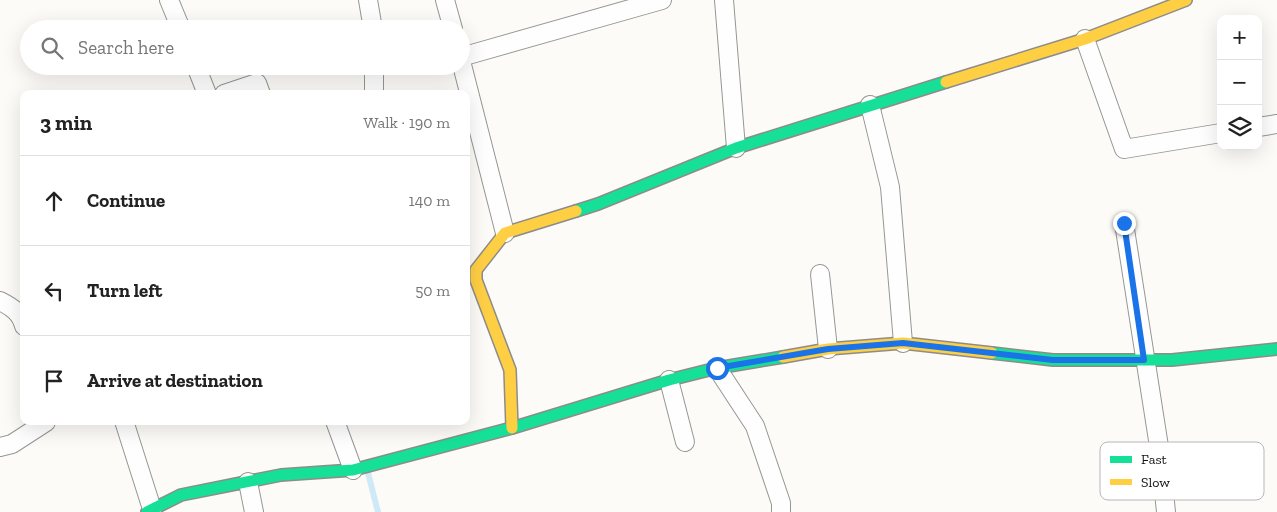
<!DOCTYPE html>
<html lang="en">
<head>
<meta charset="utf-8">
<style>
	:root { --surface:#fff; --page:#f6f6f6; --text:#222; --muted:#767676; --line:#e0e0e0 }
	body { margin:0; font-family:"Zilla Slab",serif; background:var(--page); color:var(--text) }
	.controls { position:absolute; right:15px; top:15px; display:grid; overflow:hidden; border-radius:10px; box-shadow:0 5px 20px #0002 }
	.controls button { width:45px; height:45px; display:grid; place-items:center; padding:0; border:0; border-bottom:1px solid var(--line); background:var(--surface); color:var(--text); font:25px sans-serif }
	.stop { position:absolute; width:15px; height:15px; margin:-11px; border:4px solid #1a73e8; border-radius:50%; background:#fff }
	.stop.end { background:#1a73e8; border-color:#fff; box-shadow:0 1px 5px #0008 }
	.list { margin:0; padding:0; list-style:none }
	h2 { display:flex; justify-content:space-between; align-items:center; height:65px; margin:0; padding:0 20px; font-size:21px }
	h2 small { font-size:16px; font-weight:400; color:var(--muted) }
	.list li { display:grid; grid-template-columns:32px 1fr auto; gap:15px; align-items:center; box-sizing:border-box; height:90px; padding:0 20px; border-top:1px solid var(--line) }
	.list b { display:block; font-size:19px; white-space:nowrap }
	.list em { font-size:16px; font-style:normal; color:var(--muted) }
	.icon { flex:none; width:28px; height:28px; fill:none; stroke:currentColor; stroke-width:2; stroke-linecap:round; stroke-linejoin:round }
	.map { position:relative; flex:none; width:1277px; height:512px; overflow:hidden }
	.search { position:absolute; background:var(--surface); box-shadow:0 5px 20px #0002; left:20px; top:20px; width:450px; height:55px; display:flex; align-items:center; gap:12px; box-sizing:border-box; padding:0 18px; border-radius:28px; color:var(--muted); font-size:19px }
	.panel { position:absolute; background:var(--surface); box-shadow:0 5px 20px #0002; left:20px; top:90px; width:450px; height:335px; border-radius:10px }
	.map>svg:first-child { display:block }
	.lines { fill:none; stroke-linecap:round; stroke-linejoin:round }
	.stream { stroke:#ceeaf6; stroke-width:6 }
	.street-casing { stroke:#969694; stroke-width:20 }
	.fast-casing { stroke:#8d8c8b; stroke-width:14 }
	.slow-casing { stroke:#8d8c8b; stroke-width:14 }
	.street { stroke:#fffefe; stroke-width:18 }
	.fast { stroke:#16e098; stroke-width:11 }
	.slow { stroke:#ffcf43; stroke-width:11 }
	.route { stroke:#1a73e8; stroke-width:6 }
	.key { fill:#fff; stroke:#b7b7b7; stroke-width:1 }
	.key-label { font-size:14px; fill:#101010 }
</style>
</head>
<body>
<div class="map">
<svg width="1277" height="512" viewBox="0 0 1277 512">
	<rect width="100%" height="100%" fill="#fcfbf7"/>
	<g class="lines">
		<!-- stream -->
		<path class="stream" d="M368,473L378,512"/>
		<!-- street casing -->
		<g class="street-casing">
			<g id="street">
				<path d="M169,0L181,29"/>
				<path d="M368,0L373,29"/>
				<path d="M445,0L453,29"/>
				<path d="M724,0L736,148"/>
				<path d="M1085,39L1124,149L1221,133"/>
				<path d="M461,57L662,0"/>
				<path d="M461,61L505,233"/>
				<path d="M196,66L207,94"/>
				<path d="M224,94L257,83L261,94"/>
				<path d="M374,94V66"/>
				<path d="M870,105L890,187L903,343"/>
				<path d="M1258,127L1277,124"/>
				<path d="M1124,223L1160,453L1166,512"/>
				<path d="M820,274L828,349"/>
				<path d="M0,301C12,307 21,313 24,326"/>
				<path d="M717,368L755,426L781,503V512"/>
				<path d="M669,380L685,442"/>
				<path d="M124,421L152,509"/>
				<path d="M335,421L353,470"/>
				<path d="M0,447L12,444L46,422"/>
				<path d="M248,482L254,512"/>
			</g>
		</g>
		<!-- fast casing -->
		<g class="fast-casing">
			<g id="fast">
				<path d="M576,211L598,204L736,148L946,82"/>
				<path d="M992,353L1053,360H1172L1277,349"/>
				<path d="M147,512L181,495L281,475L353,470L512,428L669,380L717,368L783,357"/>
			</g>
		</g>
		<!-- slow casing -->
		<g class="slow-casing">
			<g id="slow">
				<path d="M946,82L1085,39L1186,0"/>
				<path d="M783,357L828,349L903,343L992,353"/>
				<path d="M512,428L510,370L476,280V270L505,233L576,211"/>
			</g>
		</g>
		<!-- street -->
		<use href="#street" class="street"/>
		<!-- fast -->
		<use href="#fast" class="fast"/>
		<!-- slow -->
		<use href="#slow" class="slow"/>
	</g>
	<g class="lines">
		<!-- route -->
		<path class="route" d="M717,368L828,349L903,343L1053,360H1144L1124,223"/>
	</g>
	<!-- legend -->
	<rect x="1100" y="442" width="164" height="58" rx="8" class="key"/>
	<rect x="1110" y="456" width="22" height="7" fill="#16e098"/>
	<rect x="1110" y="479" width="22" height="6" fill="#ffcf43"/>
	<g class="key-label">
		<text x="1141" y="464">Fast</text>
		<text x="1141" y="487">Slow</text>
	</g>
</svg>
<div class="controls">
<button>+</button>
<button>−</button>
<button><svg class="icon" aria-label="layers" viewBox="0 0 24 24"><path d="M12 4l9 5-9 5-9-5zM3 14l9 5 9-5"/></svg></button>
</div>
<div class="stop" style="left:717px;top:368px"></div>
<div class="stop end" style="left:1124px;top:223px"></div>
<div class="search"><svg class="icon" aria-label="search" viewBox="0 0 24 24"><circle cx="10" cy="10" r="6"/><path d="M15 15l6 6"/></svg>Search here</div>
<section class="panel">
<h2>3 min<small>Walk · 190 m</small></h2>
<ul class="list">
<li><svg class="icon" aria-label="ahead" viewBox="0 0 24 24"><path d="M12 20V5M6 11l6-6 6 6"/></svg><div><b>Continue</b></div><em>140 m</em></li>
<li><svg class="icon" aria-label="left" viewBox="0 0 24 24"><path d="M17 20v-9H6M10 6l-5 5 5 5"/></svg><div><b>Turn left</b></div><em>50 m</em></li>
<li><svg class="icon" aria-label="arrive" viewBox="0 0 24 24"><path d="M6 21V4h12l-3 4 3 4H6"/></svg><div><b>Arrive at destination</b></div></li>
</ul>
</section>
</div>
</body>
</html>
